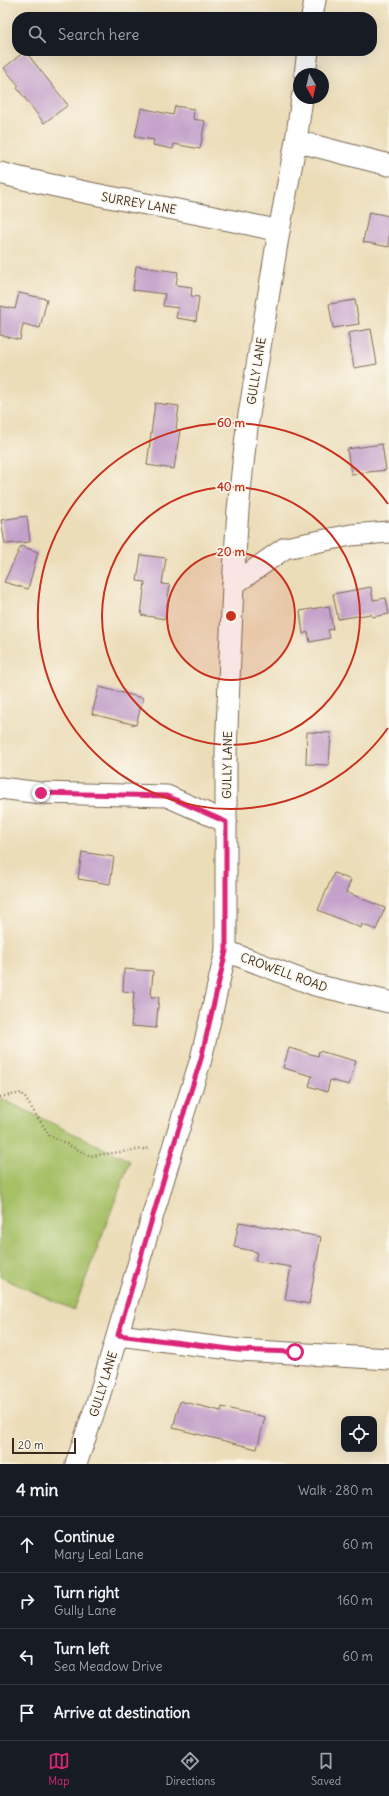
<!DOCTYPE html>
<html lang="en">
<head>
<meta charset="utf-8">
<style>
	:root { --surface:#171b24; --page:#242831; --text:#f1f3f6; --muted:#9ea1a6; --line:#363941; --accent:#db2777 }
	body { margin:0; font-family:Delius,sans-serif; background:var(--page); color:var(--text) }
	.controls { position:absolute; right:12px; bottom:12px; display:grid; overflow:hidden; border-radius:8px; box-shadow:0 4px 16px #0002 }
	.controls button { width:36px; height:36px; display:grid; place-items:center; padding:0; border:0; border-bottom:1px solid var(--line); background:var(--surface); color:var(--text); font:20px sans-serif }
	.compass { position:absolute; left:293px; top:68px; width:36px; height:36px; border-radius:50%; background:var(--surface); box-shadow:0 4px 16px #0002; rotate:172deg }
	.scale { position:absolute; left:12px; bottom:10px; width:64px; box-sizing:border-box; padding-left:4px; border:2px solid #3b2a1e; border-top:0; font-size:11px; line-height:14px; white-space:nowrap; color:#3b2a1e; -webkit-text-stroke:3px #fbf7ec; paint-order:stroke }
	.stop { position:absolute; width:12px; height:12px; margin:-9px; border:3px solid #db2777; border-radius:50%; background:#fff }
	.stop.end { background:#db2777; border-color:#fff; box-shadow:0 1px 4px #0008 }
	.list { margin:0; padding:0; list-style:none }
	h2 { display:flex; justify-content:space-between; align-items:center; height:52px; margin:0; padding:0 16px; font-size:17px }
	h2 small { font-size:13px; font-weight:400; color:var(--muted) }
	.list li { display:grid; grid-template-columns:26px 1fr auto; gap:12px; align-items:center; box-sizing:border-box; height:56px; padding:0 16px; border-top:1px solid var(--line) }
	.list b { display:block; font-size:15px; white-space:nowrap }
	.list p { margin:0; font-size:13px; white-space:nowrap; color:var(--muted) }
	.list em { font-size:13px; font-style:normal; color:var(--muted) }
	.icon { flex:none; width:22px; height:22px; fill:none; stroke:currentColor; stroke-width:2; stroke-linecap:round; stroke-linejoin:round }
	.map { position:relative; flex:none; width:389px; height:1464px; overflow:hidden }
	.search { position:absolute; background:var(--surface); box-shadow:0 4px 16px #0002; left:12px; right:12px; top:12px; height:44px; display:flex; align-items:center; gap:10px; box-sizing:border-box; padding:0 14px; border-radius:16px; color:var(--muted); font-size:15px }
	.sheet { height:276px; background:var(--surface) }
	nav { display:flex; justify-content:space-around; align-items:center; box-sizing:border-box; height:56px; border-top:1px solid var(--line); background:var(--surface); font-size:11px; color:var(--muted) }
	nav a { display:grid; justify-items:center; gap:2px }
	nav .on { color:var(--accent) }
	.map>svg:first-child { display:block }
	.green { fill:#a6c066; stroke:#707542 }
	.building { fill:#c4a1ca }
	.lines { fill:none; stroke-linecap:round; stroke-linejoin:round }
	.street-casing { stroke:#796954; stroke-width:23 }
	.path { stroke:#796954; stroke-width:2.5; stroke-dasharray:1 3; stroke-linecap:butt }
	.street { stroke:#fff; stroke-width:21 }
	.route { stroke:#db2777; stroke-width:5 }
	.ring { fill:none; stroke:#c8321e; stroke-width:2 }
	.labels { text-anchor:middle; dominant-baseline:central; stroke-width:3.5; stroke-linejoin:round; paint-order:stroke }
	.street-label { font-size:12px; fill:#3b2a1e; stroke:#fbf7ec }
	.centre { fill:#c8321e; stroke:#fbf7ec; stroke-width:2 }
	.ring-label { font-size:12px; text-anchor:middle; font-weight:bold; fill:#c8321e; stroke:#fbf7ec; stroke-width:3.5; stroke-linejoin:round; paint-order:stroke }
</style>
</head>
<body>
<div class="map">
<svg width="389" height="1464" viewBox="0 0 389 1464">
	<rect width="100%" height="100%" fill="#fbf7ec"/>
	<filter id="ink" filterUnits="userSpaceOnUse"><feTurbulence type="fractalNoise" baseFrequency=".025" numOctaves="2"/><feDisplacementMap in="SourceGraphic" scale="8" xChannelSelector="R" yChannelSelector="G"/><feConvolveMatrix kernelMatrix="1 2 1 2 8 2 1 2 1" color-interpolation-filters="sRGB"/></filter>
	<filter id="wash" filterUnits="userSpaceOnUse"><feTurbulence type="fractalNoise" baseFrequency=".012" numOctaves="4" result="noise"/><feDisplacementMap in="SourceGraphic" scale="16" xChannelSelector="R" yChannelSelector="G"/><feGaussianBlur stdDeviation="0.9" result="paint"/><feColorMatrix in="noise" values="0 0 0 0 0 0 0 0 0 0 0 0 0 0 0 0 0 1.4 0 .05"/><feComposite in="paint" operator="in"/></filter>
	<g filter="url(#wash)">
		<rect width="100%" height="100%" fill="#ecddb9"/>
		<!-- green -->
		<path class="green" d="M0,1098L130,1161L74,1310L0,1277Z"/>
		<g id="blocks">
			<!-- building -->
			<g class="building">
				<path d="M25,51L68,105L44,123L17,88L19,86L4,68Z"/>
				<path d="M175,106L194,109L193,119L205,121L200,149L174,144L173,149L153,145L154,140L135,137L141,108L173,115Z"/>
				<path d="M369,212L389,216V247L363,242Z"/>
				<path d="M136,266L178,272L176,285L192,287L191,296L199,297L196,321L176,318L178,308L163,306L165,294L133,290Z"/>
				<path d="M19,293L47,299L40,328L23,324L20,340L0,335V306L15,309Z"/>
				<path d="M355,300L359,324L333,328L329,304Z"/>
				<path d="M371,329L377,364L354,368L348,333Z"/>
				<path d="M155,403L179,406L176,429L180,430L174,469L147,465Z"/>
				<path d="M382,444L386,470L351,474L347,449Z"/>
				<path d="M27,516L30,542L5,544L1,520Z"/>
				<path d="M21,546L38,552L28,589L4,582Z"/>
				<path d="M141,555L166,558L162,584L170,585L165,619L141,615L145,582L137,581Z"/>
				<path d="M371,587L373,600L386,598L389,614L372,617L371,614L338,619L333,594Z"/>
				<path d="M329,606L333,629L328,630L330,638L310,642L308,632L303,634L300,611Z"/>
				<path d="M99,687L143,698L136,725L92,714Z"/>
				<path d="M307,732L331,733L329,765L306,764Z"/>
				<path d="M82,852L114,857L110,884L78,879Z"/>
				<path d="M334,873L351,880L346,892L385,908L376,930L362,924L361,928L318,910Z"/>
				<path d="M124,969L153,971L151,997H159L156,1028L131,1026L134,992L123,991Z"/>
				<path d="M289,1048L318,1056L319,1051L356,1061L349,1085L330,1080L327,1092L309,1086L312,1076L283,1068Z"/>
				<path d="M239,1222L321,1237L309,1304L285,1299L291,1267L255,1261L257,1252L234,1247Z"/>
				<path d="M180,1401L221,1411L222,1407L265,1417L257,1449L173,1428Z"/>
			</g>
		</g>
	</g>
	<g filter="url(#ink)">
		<use href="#blocks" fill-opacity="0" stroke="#796954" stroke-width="1"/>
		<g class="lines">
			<!-- street casing -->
			<g class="street-casing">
				<g id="street">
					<path d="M312,17L315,0"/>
					<path d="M305,74L308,51"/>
					<path d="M296,141L389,165"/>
					<path d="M0,173C92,197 186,209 279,231"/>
					<path d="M233,585L285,548L351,535L389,532"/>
					<path d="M0,788L41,793L167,796L226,822"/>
					<path d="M226,951L315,985L389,1002"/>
					<path d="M118,1335L239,1350L389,1359"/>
					<path d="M76,1464L98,1400L174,1144L201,1059L226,951V752L233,585L238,510L247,427L279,231L296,141L302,98"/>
				</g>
			</g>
			<!-- path -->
			<path class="path" d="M0,1097L22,1093L49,1135L90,1156L151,1148"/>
			<!-- street -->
			<use href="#street" class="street"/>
		</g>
	</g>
	<g class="lines" filter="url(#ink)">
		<!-- route -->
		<path class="route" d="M41,793L167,796L226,822V951L201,1059L174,1144L118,1335L238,1350L295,1352"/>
	</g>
	<!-- distance rings -->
	<circle cx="231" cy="616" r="64" fill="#c8321e" fill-opacity=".12"/>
	<g class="ring">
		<circle cx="231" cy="616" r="64"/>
		<circle cx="231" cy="616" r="129"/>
		<path d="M388 728A193 193 0 1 1 388 504"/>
	</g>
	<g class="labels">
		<!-- street labels -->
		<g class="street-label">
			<text transform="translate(139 203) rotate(10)">SURREY LANE</text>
			<text transform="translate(256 371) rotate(-81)">GULLY LANE</text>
			<text transform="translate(227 765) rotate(-89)">GULLY LANE</text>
			<text transform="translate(284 972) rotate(20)">CROWELL ROAD</text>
			<text transform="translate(103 1384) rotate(-73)">GULLY LANE</text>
		</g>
	</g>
	<circle cx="231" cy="616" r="6" class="centre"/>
	<g class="ring-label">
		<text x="231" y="427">60 m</text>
		<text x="231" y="491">40 m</text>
		<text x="231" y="556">20 m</text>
	</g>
</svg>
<div class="controls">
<button><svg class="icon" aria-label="locate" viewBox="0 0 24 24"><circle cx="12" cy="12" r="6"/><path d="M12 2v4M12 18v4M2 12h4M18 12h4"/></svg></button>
</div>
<svg class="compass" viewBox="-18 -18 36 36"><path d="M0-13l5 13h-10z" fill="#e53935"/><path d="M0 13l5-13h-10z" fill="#9ea1a6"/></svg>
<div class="scale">20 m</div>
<div class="stop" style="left:295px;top:1352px"></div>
<div class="stop end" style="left:41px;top:793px"></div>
<div class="search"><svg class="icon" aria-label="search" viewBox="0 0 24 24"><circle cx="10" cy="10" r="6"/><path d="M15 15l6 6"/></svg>Search here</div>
</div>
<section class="sheet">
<h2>4 min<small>Walk · 280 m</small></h2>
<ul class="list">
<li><svg class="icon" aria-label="ahead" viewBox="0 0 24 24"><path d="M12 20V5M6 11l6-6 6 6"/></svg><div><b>Continue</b><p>Mary Leal Lane</p></div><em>60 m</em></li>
<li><svg class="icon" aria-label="right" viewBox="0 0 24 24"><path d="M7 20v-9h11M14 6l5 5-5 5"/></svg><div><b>Turn right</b><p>Gully Lane</p></div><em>160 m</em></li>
<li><svg class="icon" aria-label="left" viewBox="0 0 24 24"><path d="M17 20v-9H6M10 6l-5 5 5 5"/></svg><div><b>Turn left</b><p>Sea Meadow Drive</p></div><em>60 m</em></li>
<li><svg class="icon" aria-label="arrive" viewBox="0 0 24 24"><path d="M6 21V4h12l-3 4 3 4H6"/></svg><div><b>Arrive at destination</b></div></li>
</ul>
</section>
<nav>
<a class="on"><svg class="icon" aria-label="map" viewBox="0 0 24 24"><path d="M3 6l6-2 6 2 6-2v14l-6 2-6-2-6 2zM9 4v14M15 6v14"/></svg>Map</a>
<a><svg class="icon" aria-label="directions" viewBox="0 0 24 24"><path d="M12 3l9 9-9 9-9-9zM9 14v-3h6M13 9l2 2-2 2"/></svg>Directions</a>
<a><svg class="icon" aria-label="saved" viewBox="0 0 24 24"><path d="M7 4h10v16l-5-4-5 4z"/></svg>Saved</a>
</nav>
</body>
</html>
